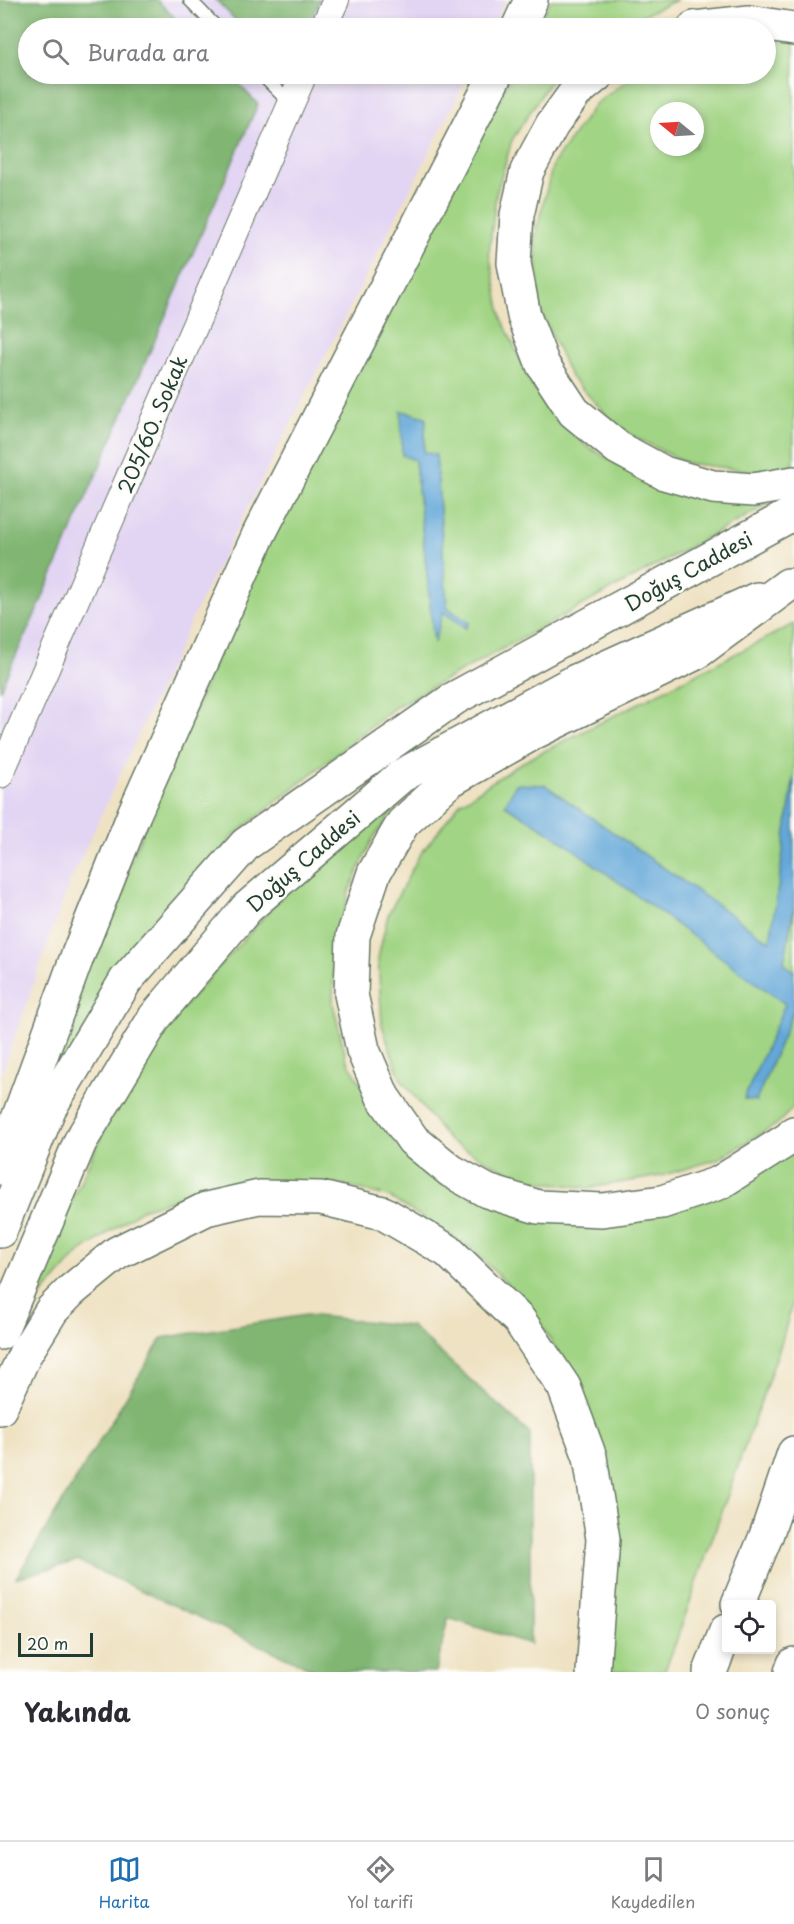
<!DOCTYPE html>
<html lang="tr">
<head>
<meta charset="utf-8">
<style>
	:root { --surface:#fff; --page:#f2f2f3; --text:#2b2b33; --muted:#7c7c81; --line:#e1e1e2; --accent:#1f6fb2 }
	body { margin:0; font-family:"Playpen Sans",sans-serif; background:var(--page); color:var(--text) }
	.controls { position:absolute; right:18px; bottom:18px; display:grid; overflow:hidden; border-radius:6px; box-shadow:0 3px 9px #0003 }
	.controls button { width:54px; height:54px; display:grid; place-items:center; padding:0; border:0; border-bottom:2px solid var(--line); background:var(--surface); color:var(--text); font:30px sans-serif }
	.compass { position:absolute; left:650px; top:102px; width:54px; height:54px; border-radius:50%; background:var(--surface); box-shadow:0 3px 9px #0003; rotate:288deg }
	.scale { position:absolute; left:18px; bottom:15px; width:75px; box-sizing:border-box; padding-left:6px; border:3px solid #1f3d34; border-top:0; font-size:16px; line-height:21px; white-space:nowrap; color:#1f3d34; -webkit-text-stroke:4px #fdfcf7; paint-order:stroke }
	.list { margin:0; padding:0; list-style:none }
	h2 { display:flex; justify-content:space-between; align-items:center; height:78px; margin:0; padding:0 24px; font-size:26px }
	h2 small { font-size:20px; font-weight:400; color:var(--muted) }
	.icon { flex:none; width:33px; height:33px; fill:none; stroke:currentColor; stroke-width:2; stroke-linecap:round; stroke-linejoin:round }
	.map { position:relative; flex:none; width:794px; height:1672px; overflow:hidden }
	.search { position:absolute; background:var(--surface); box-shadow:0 3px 9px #0003; left:18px; right:18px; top:18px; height:66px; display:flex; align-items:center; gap:15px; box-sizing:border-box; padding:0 21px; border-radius:33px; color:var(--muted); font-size:22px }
	.sheet { height:168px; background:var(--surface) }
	nav { display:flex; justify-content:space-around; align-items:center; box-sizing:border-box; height:84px; border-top:2px solid var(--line); background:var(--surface); font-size:16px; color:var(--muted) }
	nav a { display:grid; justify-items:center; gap:3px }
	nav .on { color:var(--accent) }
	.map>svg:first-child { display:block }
	.built { fill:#e2d4f3 }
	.green { fill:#a1d484; stroke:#60885c; stroke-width:1.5; fill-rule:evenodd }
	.forest { fill:#80b672; stroke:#507a53; stroke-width:1.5 }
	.water { fill:#64a8d9; stroke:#427286; stroke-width:1.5 }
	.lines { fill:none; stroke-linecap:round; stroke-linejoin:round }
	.service-casing { stroke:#687766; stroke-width:15 }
	.minor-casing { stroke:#687766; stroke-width:28 }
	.primary-casing { stroke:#687766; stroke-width:36 }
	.motorway-casing { stroke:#687766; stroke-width:36 }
	.service { stroke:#fff; stroke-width:12 }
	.minor { stroke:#fff; stroke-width:26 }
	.primary { stroke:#fff; stroke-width:33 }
	.motorway { stroke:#fff; stroke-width:33 }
	.labels { text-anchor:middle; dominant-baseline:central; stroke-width:5; stroke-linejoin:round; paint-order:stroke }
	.street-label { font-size:20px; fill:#1f3d34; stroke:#fdfcf7 }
</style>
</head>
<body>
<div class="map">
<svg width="794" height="1672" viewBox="0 0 794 1672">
	<rect width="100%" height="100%" fill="#fdfcf7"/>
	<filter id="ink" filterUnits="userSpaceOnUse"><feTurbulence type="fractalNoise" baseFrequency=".0167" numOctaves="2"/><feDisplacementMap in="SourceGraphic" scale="12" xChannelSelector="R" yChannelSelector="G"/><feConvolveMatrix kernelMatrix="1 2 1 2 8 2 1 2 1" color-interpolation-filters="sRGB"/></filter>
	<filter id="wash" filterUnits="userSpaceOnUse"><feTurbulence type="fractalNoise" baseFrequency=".008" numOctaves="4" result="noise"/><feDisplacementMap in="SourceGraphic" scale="24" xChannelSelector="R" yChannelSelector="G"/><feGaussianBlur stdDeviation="1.35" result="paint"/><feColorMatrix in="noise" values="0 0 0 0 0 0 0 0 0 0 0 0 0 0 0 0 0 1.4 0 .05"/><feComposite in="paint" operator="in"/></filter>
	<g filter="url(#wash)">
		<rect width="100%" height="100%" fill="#efe2c3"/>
		<!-- built -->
		<path class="built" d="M0,0H506L492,28H28V74H469L204,593L69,884L0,1078Z"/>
		<!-- green -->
		<g class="green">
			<path d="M551,0H677L614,28H536Z"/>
			<path d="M766,40L794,42V465L759,472L686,463L621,430L570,376L540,309L535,236L553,164L595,104L636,74H766ZM659,111H695V147H659Z"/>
			<path d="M512,74H559L549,83L512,140L496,195L489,253L502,319L532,386L585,445L643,479L769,504L397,706L233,836L39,1098L72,999L254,570ZM402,411L426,417L424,453L436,456L447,607L465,628L443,611L434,641L415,460L402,455Z"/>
			<path d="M794,624V776L770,942L545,785L505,805L554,835L786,1004L744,1099L756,1101L794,1009V1107L776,1125L718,1159L661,1176L588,1188L522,1179L449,1141L400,1078L382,1025L378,958L388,915L419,856L460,803L521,763Z"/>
			<path d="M408,792L373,838L349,891L334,959L333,1004L346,1058L384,1124L447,1183L620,1220L794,1144V1298L780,1347L673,1650L664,1672H605L613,1635V1509L579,1385L529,1306L470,1247L389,1197L348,1186L241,1180L144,1208L78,1254L14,1327L136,1060L279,900L369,814Z"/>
			<path d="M794,906V972L784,963Z"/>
		</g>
		<!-- forest -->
		<g class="forest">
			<path d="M0,0H157L185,28H28V74H229L258,104L38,608L0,690Z"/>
			<path d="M216,0H320L307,28H243Z"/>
			<path d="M306,1315L411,1326L530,1434V1644L448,1618L436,1672H318L77,1561L16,1578L162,1338Z"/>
		</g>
		<!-- water -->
		<g class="water">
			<path d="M401,411L426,417L424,452L436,455L447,607L469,623L466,628L443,612L434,643L415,460L402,455Z"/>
			<path d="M794,776V906L784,963L794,972V1009L756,1101L744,1099L785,1004L554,835L505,805L516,784L545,785L770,942Z"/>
		</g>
	</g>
	<g filter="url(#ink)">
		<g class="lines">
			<!-- service casing -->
			<g class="service-casing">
				<g id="service">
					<path d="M190,0L217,28"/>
					<path d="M261,74L291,104"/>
				</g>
			</g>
			<!-- minor casing -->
			<g class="minor-casing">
				<g id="minor">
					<path d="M323,28L336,0"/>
					<path d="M0,775L304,74"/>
				</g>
			</g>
			<!-- primary casing -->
			<g class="primary-casing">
				<g id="primary">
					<path d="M0,1231L49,1109L126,980L246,844L455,698L794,513"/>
					<path d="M0,1333L80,1142L155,1017L247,908L401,776L576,681L757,599"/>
				</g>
			</g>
			<!-- motorway casing -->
			<g class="motorway-casing">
				<g id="motorway">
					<path d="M518,28L531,0"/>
					<path d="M694,28L749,22L794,29"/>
					<path d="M598,74L575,93L552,125L527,171L517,215L514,263L524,316L543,365L574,412L618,448L664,473L713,487L753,490L794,483"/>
					<path d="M788,585L696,653L535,732L449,781L403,823L374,873L353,936L351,994L363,1050L383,1097L413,1140L451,1171L487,1191L538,1207L602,1210L662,1202L719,1183L790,1138L794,1133"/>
					<path d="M0,1168L77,957L134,814L259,534L496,74"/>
					<path d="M0,1408L25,1354L52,1310L72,1290L117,1253L206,1209L259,1197L321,1198L383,1213L448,1251L519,1320L564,1387L590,1457L603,1539L593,1672"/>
					<path d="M738,1604L766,1536L794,1453"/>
					<path d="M710,1672L726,1631"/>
					<path d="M791,1672L794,1664"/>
				</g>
			</g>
			<!-- service -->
			<use href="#service" class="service"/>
			<!-- minor -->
			<use href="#minor" class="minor"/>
			<!-- primary -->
			<use href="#primary" class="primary"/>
			<!-- motorway -->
			<use href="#motorway" class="motorway"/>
		</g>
	</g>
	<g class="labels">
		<!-- street labels -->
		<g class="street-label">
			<text transform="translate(152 424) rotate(-67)">205/60. Sokak</text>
			<text transform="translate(688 571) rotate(-29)">Doğuş Caddesi</text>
			<text transform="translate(303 861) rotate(-41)">Doğuş Caddesi</text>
		</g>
	</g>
</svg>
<div class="controls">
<button><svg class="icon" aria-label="locate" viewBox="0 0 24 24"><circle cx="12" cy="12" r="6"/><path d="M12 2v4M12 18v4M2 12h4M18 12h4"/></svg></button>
</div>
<svg class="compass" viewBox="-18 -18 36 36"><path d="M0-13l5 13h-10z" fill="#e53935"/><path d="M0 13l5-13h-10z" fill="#7c7c81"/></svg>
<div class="scale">20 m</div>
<div class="search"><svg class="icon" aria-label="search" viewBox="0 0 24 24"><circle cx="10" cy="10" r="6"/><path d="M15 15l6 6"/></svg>Burada ara</div>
</div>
<section class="sheet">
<h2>Yakında<small>0 sonuç</small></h2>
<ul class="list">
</ul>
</section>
<nav>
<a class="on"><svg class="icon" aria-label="map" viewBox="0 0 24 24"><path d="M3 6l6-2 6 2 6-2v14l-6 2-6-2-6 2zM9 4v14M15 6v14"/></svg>Harita</a>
<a><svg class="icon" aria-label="directions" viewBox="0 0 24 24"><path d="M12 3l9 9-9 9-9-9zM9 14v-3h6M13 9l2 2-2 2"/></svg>Yol tarifi</a>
<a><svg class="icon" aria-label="saved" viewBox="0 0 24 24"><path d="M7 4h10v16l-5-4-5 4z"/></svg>Kaydedilen</a>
</nav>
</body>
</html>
